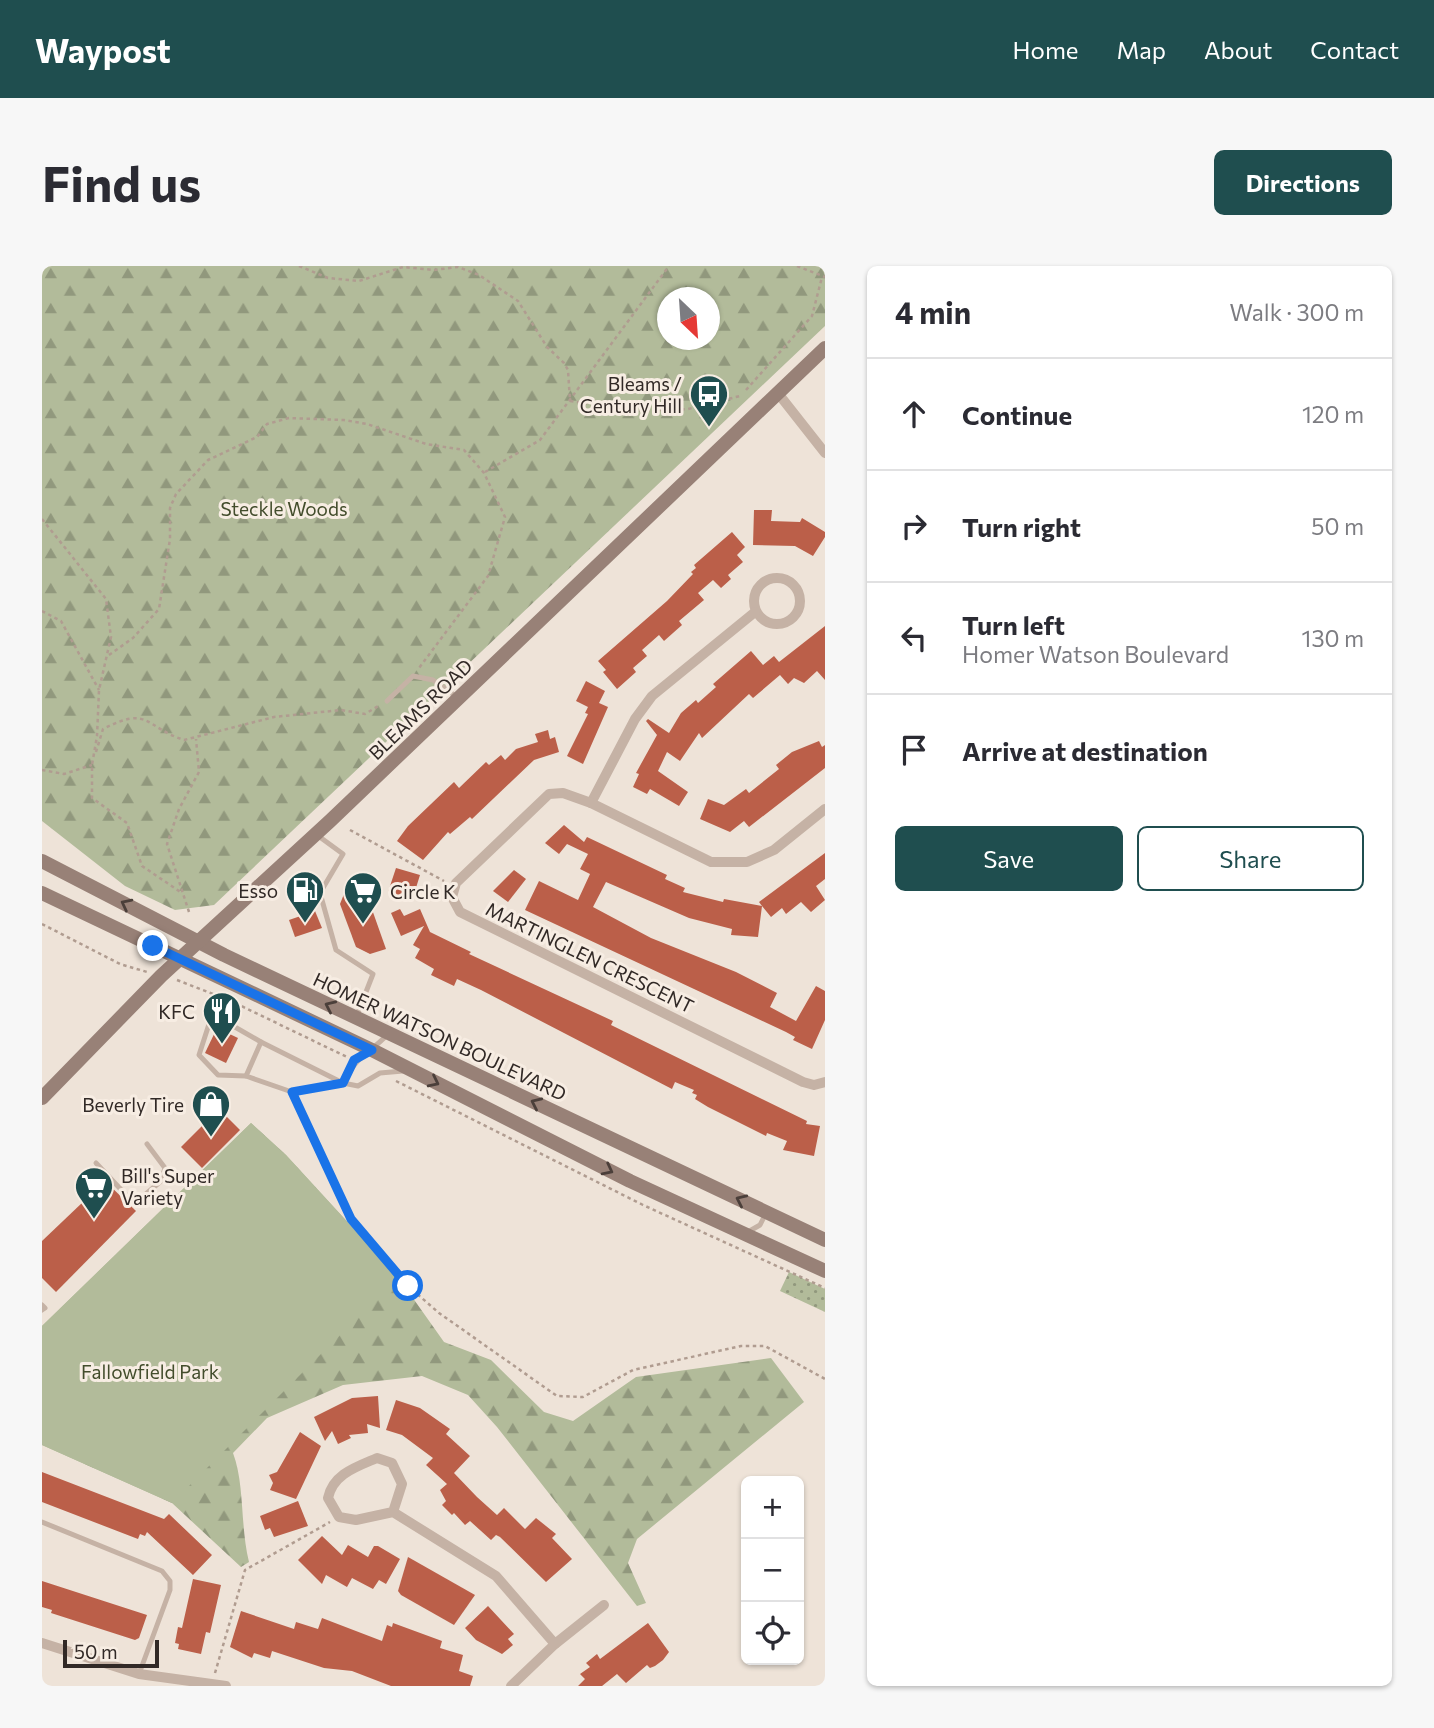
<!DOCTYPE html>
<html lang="en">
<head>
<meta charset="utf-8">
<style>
	:root { --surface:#fff; --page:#f7f7f7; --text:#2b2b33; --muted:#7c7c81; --line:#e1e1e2; --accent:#1f4e4f }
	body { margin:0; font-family:Commissioner,sans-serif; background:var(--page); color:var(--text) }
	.controls { position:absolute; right:21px; bottom:21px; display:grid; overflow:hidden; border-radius:10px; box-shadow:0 2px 5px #0004 }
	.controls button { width:63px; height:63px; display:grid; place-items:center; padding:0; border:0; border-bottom:2px solid var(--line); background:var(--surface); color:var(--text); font:35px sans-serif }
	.compass { position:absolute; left:615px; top:21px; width:63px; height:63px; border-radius:50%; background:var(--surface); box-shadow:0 2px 5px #0004; rotate:155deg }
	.scale { position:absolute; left:21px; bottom:18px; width:96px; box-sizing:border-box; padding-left:7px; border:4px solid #312926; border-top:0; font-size:19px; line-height:24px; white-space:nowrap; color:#312926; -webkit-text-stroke:5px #f7ede3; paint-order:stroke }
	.stop { position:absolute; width:21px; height:21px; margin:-16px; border:5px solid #1a73e8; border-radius:50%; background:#fff }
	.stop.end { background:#1a73e8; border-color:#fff; box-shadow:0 2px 7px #0008 }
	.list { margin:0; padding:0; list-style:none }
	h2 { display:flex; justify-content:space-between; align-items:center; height:91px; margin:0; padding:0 28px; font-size:30px }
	h2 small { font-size:23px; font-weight:400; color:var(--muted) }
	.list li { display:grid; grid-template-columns:46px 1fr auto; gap:21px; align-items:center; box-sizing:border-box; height:112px; padding:0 28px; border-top:2px solid var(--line) }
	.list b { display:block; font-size:26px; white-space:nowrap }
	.list p { margin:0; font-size:23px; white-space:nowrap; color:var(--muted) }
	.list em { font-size:23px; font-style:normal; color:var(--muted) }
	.actions { display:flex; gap:14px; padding:21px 28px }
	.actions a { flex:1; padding:16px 0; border:2px solid var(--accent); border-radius:10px; text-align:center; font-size:24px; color:var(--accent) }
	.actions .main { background:var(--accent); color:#fff }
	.icon { flex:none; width:38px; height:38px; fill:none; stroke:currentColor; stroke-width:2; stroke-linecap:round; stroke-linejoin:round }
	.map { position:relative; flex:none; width:783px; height:1420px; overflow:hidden; border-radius:10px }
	header { display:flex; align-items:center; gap:42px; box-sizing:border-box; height:98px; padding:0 35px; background:var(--accent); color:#fff }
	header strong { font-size:33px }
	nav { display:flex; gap:38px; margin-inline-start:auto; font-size:24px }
	.intro { display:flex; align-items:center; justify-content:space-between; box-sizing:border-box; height:168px; padding:0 42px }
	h1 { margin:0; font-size:49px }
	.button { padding:18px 32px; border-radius:10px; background:var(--accent); color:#fff; font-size:24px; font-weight:700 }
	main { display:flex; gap:42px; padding:0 42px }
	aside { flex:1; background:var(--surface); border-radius:10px; box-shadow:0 2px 5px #0004 }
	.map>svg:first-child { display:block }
	.grass { fill:url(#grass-dots) }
	.forest { fill:url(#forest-firs); fill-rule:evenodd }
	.green { fill:#b2bb9a }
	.building { fill:#bb5f49 }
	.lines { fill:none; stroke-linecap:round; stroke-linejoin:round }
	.path { stroke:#b09c90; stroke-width:2.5; stroke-dasharray:3.5 3.5; stroke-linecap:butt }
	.lane { stroke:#c5b2a5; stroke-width:5 }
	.street { stroke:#c5b2a5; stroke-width:10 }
	.secondary { stroke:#988177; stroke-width:14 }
	.oneway { stroke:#4b3f3a }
	.route { stroke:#1a73e8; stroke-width:9 }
	.labels { text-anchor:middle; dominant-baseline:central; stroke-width:6; stroke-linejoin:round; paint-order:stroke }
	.poi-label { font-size:19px; fill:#312926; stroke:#f7ede3; text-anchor:end }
	.park-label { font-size:19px; fill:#434d2c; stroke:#f7ede3 }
	.street-label { font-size:19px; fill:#312926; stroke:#f7ede3 }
</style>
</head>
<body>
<header>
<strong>Waypost</strong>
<nav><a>Home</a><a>Map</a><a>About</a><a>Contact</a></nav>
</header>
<div class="intro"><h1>Find us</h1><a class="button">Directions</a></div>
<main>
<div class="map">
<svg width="783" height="1420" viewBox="0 0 783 1420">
	<defs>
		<pattern id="grass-dots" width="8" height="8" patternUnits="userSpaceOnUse" patternTransform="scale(1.75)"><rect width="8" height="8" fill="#b2bb9a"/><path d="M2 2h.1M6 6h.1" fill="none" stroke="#91987d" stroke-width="1.8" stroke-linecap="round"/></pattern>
		<pattern id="forest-firs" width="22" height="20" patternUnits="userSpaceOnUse" patternTransform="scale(1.75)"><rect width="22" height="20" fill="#b2bb9a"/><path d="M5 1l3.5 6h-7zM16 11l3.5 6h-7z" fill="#91987d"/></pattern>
	</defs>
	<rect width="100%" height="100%" fill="#eee3d8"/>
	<!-- grass -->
	<path class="grass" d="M747,1006L783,1023V1046L738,1025Z"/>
	<!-- forest -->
	<g class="forest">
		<path d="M0,0H783V60L172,639L133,644L83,620L0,555ZM626,32H668V74H626Z"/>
		<path d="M209,857L244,889L356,1011L402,1076L449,1094L502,1146L531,1155L594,1111L729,1092L762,1136L595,1273L586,1297L604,1337L595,1340L455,1161L426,1129L380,1110L301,1119L225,1152L191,1187C203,1219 198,1260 207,1296L199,1301L130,1237L0,1179V1060Z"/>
	</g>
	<!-- green -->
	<path class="green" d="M209,857L244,889L356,1011L130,1237L0,1179V1060Z"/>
	<!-- building -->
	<g class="building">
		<path d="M712,244H730L729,255L758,256L760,252L783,266V271L771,290L753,280L711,279Z"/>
		<path d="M690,266L703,281L695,289L701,296L686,309L689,313L679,322L671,314L656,327L662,334L637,355L640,359L622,375L617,369L600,384L605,390L591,402L594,406L575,423L561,406L564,404L556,395L625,335L651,308L649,306L654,302L652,299Z"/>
		<path d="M783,360V414L775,405L762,417L752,412L746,418L738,409L711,432L707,428L660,472L657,467L638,495L625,486L616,505L646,526L637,540L608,523L605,528L591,521L597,508L594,507L615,469L604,455L606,453L627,467L639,447L654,434L656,437L674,421L671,418L709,385L721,399L732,390L737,396Z"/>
		<path d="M544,415L563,425L557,437L566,441L541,498L525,490L546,448L543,447L546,441L534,435Z"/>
		<path d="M506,464L508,473L513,471L517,486L492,494L430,553L428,551L408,568L406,566L381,594L355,575L366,560L412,516L417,522L444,496L447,499L459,489L463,494L474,483L496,476L493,468Z"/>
		<path d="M777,475L780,481L783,479V502L707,561L702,555L688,566L658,553L666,533L682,539L704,523L707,527L737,503L734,499L750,486Z"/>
		<path d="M522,559L542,576L545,571L625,609L623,613L643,622L641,626L681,636L682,633L720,640L717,636L783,587V613L774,620L783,634L769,646L759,636L744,648L740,642L729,651L720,640L716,671L689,669L690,663L647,652L564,616L551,641L609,672L694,706L735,727L728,741L754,755L774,720L783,725V754L770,783L751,774L753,771L744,766L483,644L497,615L536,634L548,608L538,603L546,588L525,578L517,588L503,577Z"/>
		<path d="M354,602L378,609L373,625L361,622L359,630L346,626Z"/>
		<path d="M472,604L484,613L466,636L451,625Z"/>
		<path d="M321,618L344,683L328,688L314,681L298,638L304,623Z"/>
		<path d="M358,643L362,650L378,643L388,666L429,686L427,688L571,755L569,759L765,855L764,858L778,860L772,890L741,884L745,875L725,867L724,870L666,841L653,833L655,829L650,827L652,824L633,816L630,823L439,724L415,713L412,720L389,709L392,703L373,692L378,683L371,679L382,660L359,670L349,647Z"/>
		<path d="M273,645L280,662L253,671L247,654Z"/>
		<path d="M175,762L196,772L184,797L163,787Z"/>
		<path d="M177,843L198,864L160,902L139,881Z"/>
		<path d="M63,915L94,945L14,1026L0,1012V975Z"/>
		<path d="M336,1130L338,1162L325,1158L326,1167L307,1169L309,1172L296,1178L290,1165L283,1175L272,1151L310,1132Z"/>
		<path d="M354,1134L378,1142L408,1163L404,1168L428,1190L412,1207L435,1231L455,1249L462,1242L483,1263L494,1252L514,1268L510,1272L530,1293L504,1316L458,1271L454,1269L449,1274L428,1255L423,1259L412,1247L410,1249L400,1239L404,1235L398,1224L405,1218L384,1199L391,1192L360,1169L344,1164Z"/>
		<path d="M258,1166L279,1180L254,1233L228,1224L231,1217L227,1209L235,1206Z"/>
		<path d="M0,1206L122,1253L127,1248L170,1289L151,1309L105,1266L103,1270L98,1268L96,1273L0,1236Z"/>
		<path d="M256,1235L266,1260L232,1271L228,1262L223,1264L218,1250Z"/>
		<path d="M280,1270L300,1289L306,1279L326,1291L332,1280H336L358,1293L344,1318L337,1314L331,1323L310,1312L305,1321L284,1309L280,1318L256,1294Z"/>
		<path d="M366,1291L433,1329L412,1359L359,1329L356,1325Z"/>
		<path d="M151,1313L179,1319L168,1367L164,1366L159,1388L136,1383L137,1378L133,1377L136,1361L140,1362Z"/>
		<path d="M0,1315L105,1349L97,1372L93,1374L9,1347L10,1344L0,1341Z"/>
		<path d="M446,1340L472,1368L466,1373L471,1379L460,1388L434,1374L423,1362Z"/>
		<path d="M199,1345L252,1363L254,1356L276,1363L280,1352L340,1375L345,1359L350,1361L351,1357L400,1375L398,1382L421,1389L417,1405L431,1410L428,1420H349L310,1405L282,1402L230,1385L228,1392L212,1387L210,1392L188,1381Z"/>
		<path d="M606,1357L627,1386L621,1394L613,1400L608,1402L605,1399L584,1417L575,1408L560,1420H536L543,1413L538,1408L548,1401L544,1397L555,1388L558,1393Z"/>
	</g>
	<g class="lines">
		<!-- path -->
		<g class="path">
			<path d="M257,0L286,12L317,15L361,1L392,4L416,1L437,9L476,35L505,81L522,97L526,104L528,135"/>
			<path d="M755,0L783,11"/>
			<path d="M704,124L770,50L780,11"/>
			<path d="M528,135L594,145L646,143L698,130"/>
			<path d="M443,206L498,174L627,0"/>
			<path d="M0,253L64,333L69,371L57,424L55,470L50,499V532L85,557L100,600L140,627"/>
			<path d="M0,345L19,355L57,424"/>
			<path d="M67,389L91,372L117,343L128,273V242L134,228L166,194L215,171L225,158L247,152L302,154L325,158L384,178L422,184L442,207L463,251L446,310L377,402"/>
			<path d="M54,486L61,463C108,439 102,461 142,474L232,451L299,444L323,448L338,439"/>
			<path d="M0,504L22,508L50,499"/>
			<path d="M308,564L402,615"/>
			<path d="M147,646L125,578L137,543L157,506L154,473"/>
			<path d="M0,658L78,698L105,706"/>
			<path d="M135,714L189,735L307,792"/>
			<path d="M354,815L601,939L783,1022"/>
			<path d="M254,835L308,953L366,1020L397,1047L515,1130L541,1131L591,1104L699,1080H723L783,1113"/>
			<path d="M173,1407L203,1304L288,1256"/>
		</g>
		<!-- lane -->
		<g class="lane">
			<path d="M345,435L371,410L391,414L415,431"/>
			<path d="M275,569L301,588L278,627L294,684L331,708L315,749"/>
			<path d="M346,768C326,789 315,789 301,817L219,776L204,810L250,826L301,817L316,820L338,807L361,805"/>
			<path d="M204,810L176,809L157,789L168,755L179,753L219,776"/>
			<path d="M54,897L86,931L97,934L119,915L123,902L105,878"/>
			<path d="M704,967L718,959L724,947"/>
			<path d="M0,1039L3,1042L0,1044"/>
			<path d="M0,1256L120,1305L128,1315V1324L97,1408"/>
		</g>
		<!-- street -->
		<g class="street">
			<path d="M735,126L783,187"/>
			<circle cx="735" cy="335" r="23"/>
			<path d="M549,537L593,453L610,430L713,346"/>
			<path d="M783,543L732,584L705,596H669L549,537L521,527L507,528L414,617L410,631L418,646L761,816L772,819L783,816"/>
			<path d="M351,1246L360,1218L350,1197L335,1192C314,1201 291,1208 286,1232L297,1251L314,1254L351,1246L454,1310L513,1378"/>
			<path d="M0,1377L97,1408L184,1420"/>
			<path d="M469,1420L513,1378L562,1339"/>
		</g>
		<!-- secondary -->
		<g class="secondary">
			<path d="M0,595L182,689L783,974"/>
			<path d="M0,627L330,784L588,915L783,1005"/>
			<path d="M0,832L119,710L288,555L783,82"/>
		</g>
	</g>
	<!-- one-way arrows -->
	<defs><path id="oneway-chevron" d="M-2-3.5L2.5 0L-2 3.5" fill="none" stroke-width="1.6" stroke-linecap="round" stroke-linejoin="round" transform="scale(1.75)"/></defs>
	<g class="oneway">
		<use href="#oneway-chevron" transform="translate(84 638) rotate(-153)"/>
		<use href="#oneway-chevron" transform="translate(288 740) rotate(-155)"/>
		<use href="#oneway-chevron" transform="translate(392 816) rotate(26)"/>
		<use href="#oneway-chevron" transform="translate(494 837) rotate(-155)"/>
		<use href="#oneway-chevron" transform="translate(566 904) rotate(27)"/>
		<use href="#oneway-chevron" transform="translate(699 934) rotate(-155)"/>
	</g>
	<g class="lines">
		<!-- route -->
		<path class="route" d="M111,680L330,784L312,794L301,817L250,826L309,953L366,1020"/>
	</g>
	<!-- icons -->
	<defs>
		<g id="bus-pin" transform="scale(2.0125)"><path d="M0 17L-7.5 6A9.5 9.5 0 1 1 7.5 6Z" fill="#1f4e4f" stroke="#f7ede3"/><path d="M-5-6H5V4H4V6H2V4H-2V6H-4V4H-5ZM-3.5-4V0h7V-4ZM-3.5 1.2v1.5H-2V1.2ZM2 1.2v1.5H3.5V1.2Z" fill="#fff"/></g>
		<g id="fuel-pin" transform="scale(2.0125)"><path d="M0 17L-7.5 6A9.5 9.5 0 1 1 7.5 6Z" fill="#1f4e4f" stroke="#f7ede3"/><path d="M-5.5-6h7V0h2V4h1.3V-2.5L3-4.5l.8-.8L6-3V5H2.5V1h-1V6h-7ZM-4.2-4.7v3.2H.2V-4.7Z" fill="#fff"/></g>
		<g id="supermarket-pin" transform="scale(2.0125)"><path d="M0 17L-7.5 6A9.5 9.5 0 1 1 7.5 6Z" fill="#1f4e4f" stroke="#f7ede3"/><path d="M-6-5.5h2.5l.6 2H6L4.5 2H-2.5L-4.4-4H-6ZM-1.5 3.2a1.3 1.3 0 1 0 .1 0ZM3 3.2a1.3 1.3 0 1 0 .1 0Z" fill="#fff"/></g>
		<g id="restaurant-pin" transform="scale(2.0125)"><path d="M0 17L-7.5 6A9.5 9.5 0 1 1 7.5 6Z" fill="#1f4e4f" stroke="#f7ede3"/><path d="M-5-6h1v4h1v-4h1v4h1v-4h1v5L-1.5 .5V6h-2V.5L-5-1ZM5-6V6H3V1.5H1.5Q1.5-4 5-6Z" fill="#fff"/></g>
		<g id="shop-pin" transform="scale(2.0125)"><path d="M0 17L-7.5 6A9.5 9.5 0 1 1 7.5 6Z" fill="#1f4e4f" stroke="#f7ede3"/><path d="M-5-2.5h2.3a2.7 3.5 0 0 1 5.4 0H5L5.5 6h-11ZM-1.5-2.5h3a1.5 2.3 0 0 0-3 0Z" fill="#fff"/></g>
	</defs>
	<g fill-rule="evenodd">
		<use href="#bus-pin" x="667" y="128"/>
		<use href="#fuel-pin" x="263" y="624"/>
		<use href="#supermarket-pin" x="321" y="625"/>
		<use href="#restaurant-pin" x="180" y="745"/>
		<use href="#shop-pin" x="169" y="838"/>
		<use href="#supermarket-pin" x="52" y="920"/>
	</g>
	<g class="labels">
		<!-- poi labels -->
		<g class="poi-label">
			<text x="640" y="117">Bleams /<tspan x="640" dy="22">Century Hill</tspan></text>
			<text x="236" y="624">Esso</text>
			<text x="348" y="625" text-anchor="start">Circle K</text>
			<text x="153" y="745">KFC</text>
			<text x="142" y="838">Beverly Tire</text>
			<text x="79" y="909" text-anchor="start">Bill's Super<tspan x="79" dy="22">Variety</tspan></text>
		</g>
		<!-- park labels -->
		<g class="park-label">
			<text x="242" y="242">Steckle Woods</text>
			<text x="108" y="1105">Fallowfield Park</text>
		</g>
		<!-- street labels -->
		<g class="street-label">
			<text transform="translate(378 443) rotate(-44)">BLEAMS ROAD</text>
			<text transform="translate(548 691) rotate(26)">MARTINGLEN CRESCENT</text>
			<text transform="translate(398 770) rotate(25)">HOMER WATSON BOULEVARD</text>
		</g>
	</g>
</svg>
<div class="controls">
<button>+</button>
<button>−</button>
<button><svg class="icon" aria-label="locate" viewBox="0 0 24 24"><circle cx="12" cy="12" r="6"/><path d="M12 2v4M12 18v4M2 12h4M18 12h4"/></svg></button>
</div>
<svg class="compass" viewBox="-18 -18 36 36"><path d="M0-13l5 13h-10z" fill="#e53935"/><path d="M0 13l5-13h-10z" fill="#7c7c81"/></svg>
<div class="scale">50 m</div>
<div class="stop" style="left:366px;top:1020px"></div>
<div class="stop end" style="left:111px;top:680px"></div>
</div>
<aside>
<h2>4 min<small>Walk · 300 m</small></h2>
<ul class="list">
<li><svg class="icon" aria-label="ahead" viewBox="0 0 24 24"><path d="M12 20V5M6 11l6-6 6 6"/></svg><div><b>Continue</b></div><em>120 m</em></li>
<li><svg class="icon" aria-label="right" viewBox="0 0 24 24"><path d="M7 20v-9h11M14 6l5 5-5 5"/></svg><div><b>Turn right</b></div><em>50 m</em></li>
<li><svg class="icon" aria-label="left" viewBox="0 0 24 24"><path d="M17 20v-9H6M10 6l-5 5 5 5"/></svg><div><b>Turn left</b><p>Homer Watson Boulevard</p></div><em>130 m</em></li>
<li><svg class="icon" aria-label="arrive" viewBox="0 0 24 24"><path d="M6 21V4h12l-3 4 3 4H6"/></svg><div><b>Arrive at destination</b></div></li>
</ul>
<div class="actions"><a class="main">Save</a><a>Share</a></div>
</aside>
</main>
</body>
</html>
